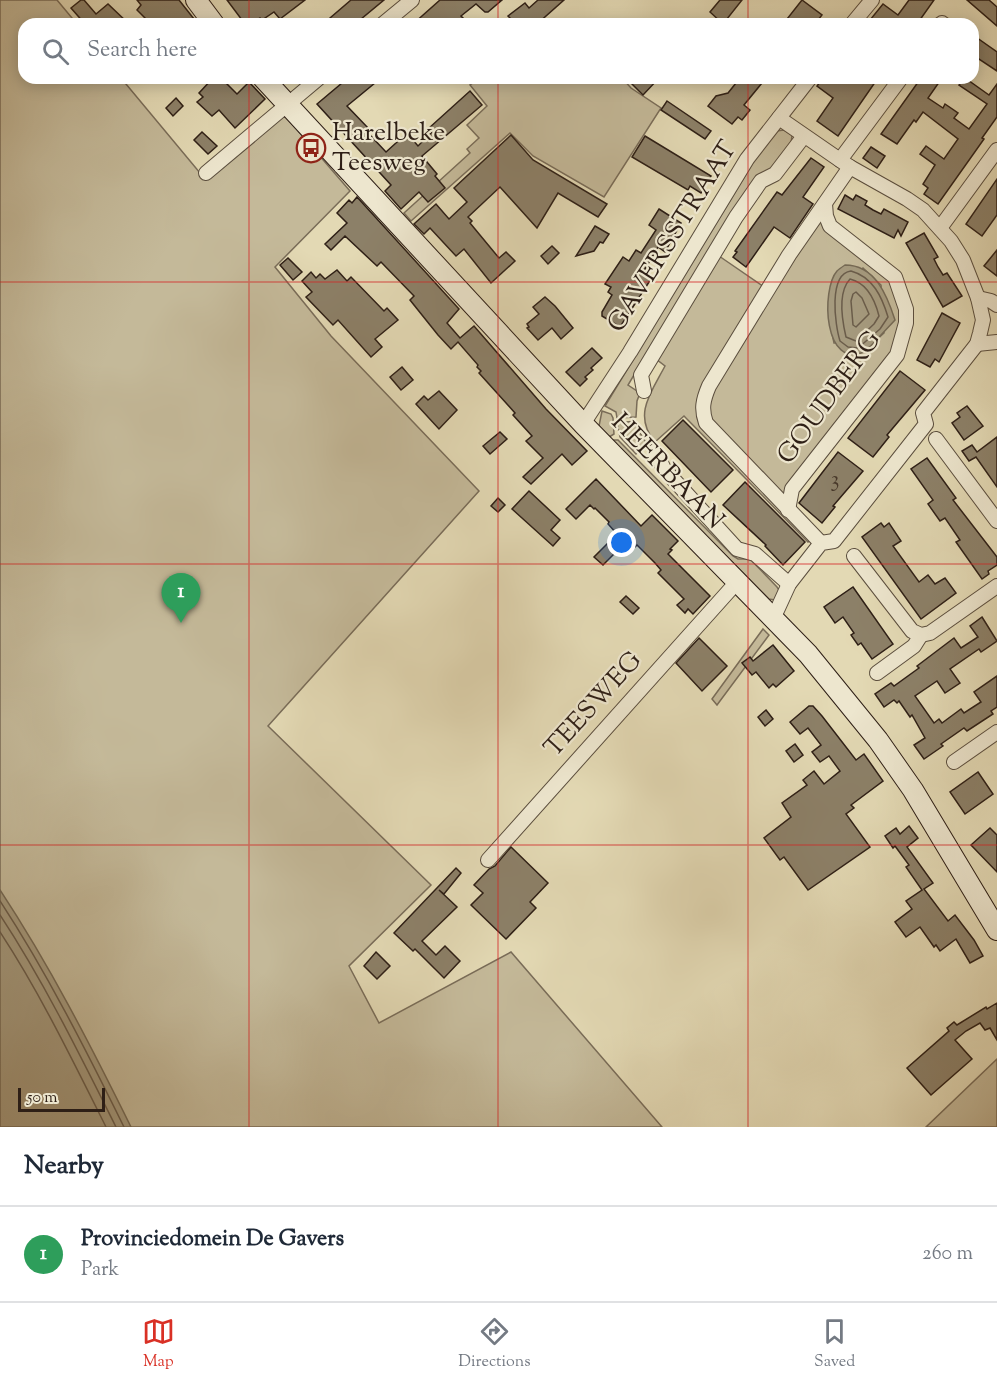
<!DOCTYPE html>
<html lang="en">
<head>
<meta charset="utf-8">
<style>
	:root { --surface:#fff; --page:#f2f2f3; --text:#1f2937; --muted:#747a83; --line:#e0e1e3; --accent:#d93025 }
	body { margin:0; font-family:"Sorts Mill Goudy",serif; background:var(--page); color:var(--text) }
	.scale { position:absolute; left:18px; bottom:15px; width:87px; box-sizing:border-box; padding-left:6px; border:3px solid #2e1f16; border-top:0; font-size:16px; line-height:21px; white-space:nowrap; color:#2e1f16; -webkit-text-stroke:4px #ede6ce; paint-order:stroke }
	.you { position:absolute; left:622px; top:543px; width:21px; height:21px; margin:-15px; border:4px solid #fff; border-radius:50%; background:#1a73e8; box-shadow:0 0 0 9px #1a73e833 }
	.badge { display:grid; place-items:center; width:39px; height:39px; border-radius:50%; background:var(--accent); color:#fff; font-size:20px; font-weight:700 }
	.pin { position:absolute; translate:-50% -50px; filter:drop-shadow(0 2px 3px #0008) }
	.pin::after { content:''; position:absolute; top:32px; width:21px; height:18px; background:inherit; clip-path:polygon(0 0,100% 0,50% 100%) }
	.list { margin:0; padding:0; list-style:none }
	h2 { display:flex; justify-content:space-between; align-items:center; height:78px; margin:0; padding:0 24px; font-size:26px }
	h2 small { font-size:20px; font-weight:400; color:var(--muted) }
	.list li { display:grid; grid-template-columns:39px 1fr auto; gap:18px; align-items:center; box-sizing:border-box; height:96px; padding:0 24px; border-top:2px solid var(--line) }
	.list b { display:block; font-size:22px; white-space:nowrap }
	.list p { margin:0; font-size:20px; white-space:nowrap; color:var(--muted) }
	.list em { font-size:20px; font-style:normal; color:var(--muted) }
	.icon { flex:none; width:33px; height:33px; fill:none; stroke:currentColor; stroke-width:2; stroke-linecap:round; stroke-linejoin:round }
	.map { position:relative; flex:none; width:997px; height:1127px; overflow:hidden }
	.search { position:absolute; background:var(--surface); box-shadow:0 3px 15px #0003; left:18px; right:18px; top:18px; height:66px; display:flex; align-items:center; gap:15px; box-sizing:border-box; padding:0 21px; border-radius:18px; color:var(--muted); font-size:22px }
	.sheet { height:174px; background:var(--surface) }
	nav { display:flex; justify-content:space-around; align-items:center; box-sizing:border-box; height:84px; border-top:2px solid var(--line); background:var(--surface); font-size:16px; color:var(--muted) }
	nav a { display:grid; justify-items:center; gap:3px }
	nav .on { color:var(--accent) }
	.map>svg:first-child { display:block }
	.green { fill:#c4b999; stroke:#796c58; stroke-width:1.5; fill-rule:evenodd }
	.water { fill:#a59a7e; stroke:#756954; stroke-width:1.5 }
	.lines { fill:none; stroke-linecap:round; stroke-linejoin:round }
	.shore { stroke:#6a5c4a; stroke-width:1.5 }
	.building { fill:#8c8068; stroke:#2e1f16; stroke-width:1.5 }
	.street-casing { stroke:#5b4e3e; stroke-width:16 }
	.secondary-casing { stroke:#2e1f16; stroke-width:22 }
	.street { stroke:#ede6ce; stroke-width:14 }
	.secondary { stroke:#ede6ce; stroke-width:20 }
	.grid { fill:none; stroke:#d62828; stroke-width:1.5; stroke-opacity:0.55 }
	.labels { text-anchor:middle; dominant-baseline:central; stroke-width:4.5; stroke-linejoin:round; paint-order:stroke }
	.number-label { font-size:22px; fill:#46372a }
	.poi-label { font-size:26px; fill:#2e1f16; stroke:#ede6ce; text-anchor:start }
	.street-label { font-size:26px; fill:#2e1f16; stroke:#ede6ce }
</style>
</head>
<body>
<div class="map">
<svg width="997" height="1127" viewBox="0 0 997 1127">
	<rect width="100%" height="100%" fill="#e3d9b4"/>
	<filter id="stains"><feTurbulence type="fractalNoise" baseFrequency=".00333" numOctaves="4"/><feColorMatrix values="0 0 0 0 .2 0 0 0 0 .09 0 0 0 0 .02 0 0 0 .5 -.17"/></filter>
	<radialGradient id="worn" r=".72"><stop offset=".6" stop-color="#630" stop-opacity="0"/><stop offset="1" stop-color="#630" stop-opacity=".3"/></radialGradient>
	<!-- green -->
	<g class="green">
		<path d="M0,0H57L77,24H24V78H121L205,179L280,117H286L350,191L275,267L331,336L479,491L268,726L431,885L349,966L379,1023L511,952L662,1127H0Z"/>
		<path d="M480,78H622L631,88L661,108L604,197L533,156L510,133L411,221L404,213L470,153L467,149L479,138L467,125L487,106L470,85Z"/>
		<path d="M784,130L792,135L791,144L665,323L628,385L640,393L637,401L636,417L617,418L616,412L605,406L757,156L776,131Z"/>
		<path d="M822,216L895,285L903,315L892,353L785,499L708,417L711,390ZM863,268L881,285L884,333L873,343H834L829,319V298Z"/>
		<path d="M719,256L764,287L698,412L811,540L808,542L684,416L655,442C632,415 652,391 665,366L656,359Z"/>
		<path d="M602,411L611,414L613,418L614,434L606,439L599,426Z"/>
		<path d="M636,421L640,433L647,444L636,454L620,437L617,423Z"/>
		<path d="M614,440H618L733,556L738,559H750L777,587L779,590L775,600L769,599L612,442Z"/>
		<path d="M763,629L769,635L717,705L712,699Z"/>
		<path d="M997,1059V1127H926Z"/>
	</g>
	<!-- water -->
	<g class="water">
		<path d="M845,265C875,265 887,295 895,320L866,351C823,372 821,289 837,271C839,269 842,267 845,265Z"/>
		<path d="M0,890C50,966 91,1046 131,1127H0Z"/>
	</g>
	<g class="lines">
		<!-- shore -->
		<g class="shore">
			<path d="M851,271C873,277 882,297 888,317L880,329L858,348L848,347L840,341C835,325 828,274 851,271Z"/>
			<path d="M850,279C867,283 875,300 879,316L874,324L856,341L846,337C842,320 838,292 850,279Z"/>
			<path d="M856,292L862,298L869,314L856,327L853,325L851,301L853,294Z"/>
			<path d="M0,901C47,973 86,1050 124,1127"/>
			<path d="M0,915C44,982 80,1055 116,1127"/>
			<path d="M0,932C40,993 73,1061 106,1127"/>
		</g>
	</g>
	<!-- building -->
	<g class="building">
		<path d="M81,0H84L96,14L108,4L129,24H85L71,8Z"/>
		<path d="M137,0H179L198,24H151L137,10L141,5Z"/>
		<path d="M227,0H305L280,19L274,12L262,20L260,18L251,24H245Z"/>
		<path d="M351,0H384L355,24H323Z"/>
		<path d="M440,0H502L488,12H485L476,4L461,16L464,19L458,24H413Z"/>
		<path d="M538,0H564L537,24H516L508,16L525,3L529,8Z"/>
		<path d="M720,0H742L723,24L710,12Z"/>
		<path d="M802,0L822,15L815,24H794L787,19Z"/>
		<path d="M909,0H934L917,24H876L870,20L883,4L898,15Z"/>
		<path d="M967,0H989L997,7V26Z"/>
		<path d="M973,35L997,52V71L973,55Z"/>
		<path d="M213,78H221L237,94L249,82L265,99L235,128L219,110L212,116L197,102L203,97L199,93Z"/>
		<path d="M348,78H381L347,106L371,131L368,133L370,135L386,152L407,133L418,146L432,132L429,128L470,91L482,105L422,156L437,174L435,176L445,188L428,202L419,192L401,209L385,191L391,185L317,104Z"/>
		<path d="M626,78H659L643,95Z"/>
		<path d="M740,78H766L744,105L750,110L742,120L738,117L732,124L708,106L716,96L728,93Z"/>
		<path d="M823,78H878L838,136L817,121L833,98L817,86Z"/>
		<path d="M921,78H942L928,98L943,108L945,104L958,113L954,118L969,129L987,104L959,85L965,78L989,95L997,84V117L982,138L984,139L938,204L924,194L928,188L923,184L935,165L920,154L926,146L944,159L958,139L923,112L916,122L914,120L897,144L881,134Z"/>
		<path d="M176,98L183,106L173,116L166,108Z"/>
		<path d="M667,101L711,131L705,139L661,110Z"/>
		<path d="M202,132L217,146L208,154L194,140Z"/>
		<path d="M511,135L533,160L607,204L598,217L558,193L537,228L500,187L468,217L472,221L470,223L499,258L506,252L515,261L491,283L464,249L456,256L430,228L424,234L414,224L436,204L449,219L467,202L454,188Z"/>
		<path d="M645,136L711,176L701,193L690,186L688,190L632,157Z"/>
		<path d="M871,147L885,156L877,168L863,158Z"/>
		<path d="M811,158L824,167L803,197L813,204L790,238L774,227L746,267L733,257L737,252L735,251L777,192L782,195Z"/>
		<path d="M997,179V215L982,236L966,224Z"/>
		<path d="M845,195L853,200L856,195L867,201L865,205L873,210L881,214L884,209L908,222L901,236L898,230L894,238L838,209Z"/>
		<path d="M357,197L459,309L447,323L460,338L474,326L546,409L587,451L572,465L562,454L531,484L523,477L543,458L526,441L532,436L513,415L515,413L479,373L481,371L477,367L478,365L458,342L451,349L438,335L410,300L414,296L381,262L377,266L345,236L331,250L325,244L347,223L337,213L349,200L352,203Z"/>
		<path d="M659,209L681,223L665,252L658,247L642,274L651,279L620,327L602,316V312L612,295L608,292L611,287L605,284L623,257L629,261L636,250L641,253L656,230L649,225Z"/>
		<path d="M595,226L609,234L603,243L600,242L594,251L576,256Z"/>
		<path d="M924,233L938,257L934,259L938,267L943,275L947,273L962,296L943,307L906,243Z"/>
		<path d="M552,246L559,253L548,264L541,256Z"/>
		<path d="M997,250V276L984,266Z"/>
		<path d="M288,258L302,272L293,280L280,265Z"/>
		<path d="M337,270L347,281L351,277L384,311L387,308L398,320L375,339L382,347L371,357L338,320L333,325L306,297L312,292L302,281L311,272L316,278L320,274L325,279Z"/>
		<path d="M545,297L555,306L573,328L561,339L552,328L538,340L527,328L529,327L527,324L539,314L533,307Z"/>
		<path d="M942,313L960,323L939,362L935,359L930,367L917,360Z"/>
		<path d="M592,348L602,358L591,368L593,370L585,377L587,379L580,386L566,372Z"/>
		<path d="M402,367L413,380L401,390L390,377Z"/>
		<path d="M900,371L925,390L887,435L889,437L873,457L848,438Z"/>
		<path d="M439,391L457,410L439,429L416,404L424,396L428,400Z"/>
		<path d="M967,406L983,426L964,440L952,423L960,417L957,413Z"/>
		<path d="M683,420L733,470L711,492L662,441Z"/>
		<path d="M500,432L507,439L490,454L483,446Z"/>
		<path d="M997,437V487L976,457L969,461L962,451L972,445L977,452Z"/>
		<path d="M838,452L863,471L833,506L835,507L822,523L799,503Z"/>
		<path d="M927,458L956,498L953,500L997,557V565L988,571L989,574L982,579L956,542L960,540L945,518L940,521L928,504L933,500L911,469Z"/>
		<path d="M596,479L641,526L652,515L678,541L670,549L672,550L668,554L710,596L693,614L688,609L685,613L677,605L684,599L658,573L661,570L655,563L637,545L635,547L628,540L603,565L594,557L617,534L608,524L609,522L595,508L594,509L590,505L576,519L566,509Z"/>
		<path d="M745,482L805,542L783,565L765,546L766,545L723,505Z"/>
		<path d="M529,491L560,520L551,530L560,538L553,546L512,509Z"/>
		<path d="M498,498L505,505L498,512L491,506Z"/>
		<path d="M881,523L884,527L889,523L901,541L893,546L919,582L928,575L935,584L945,578L956,593L921,619L862,537Z"/>
		<path d="M853,587L893,644L872,659L861,643L858,645L851,635L854,633L843,617L835,623L824,607Z"/>
		<path d="M626,596L639,608L633,614L620,602Z"/>
		<path d="M982,617L997,641L981,652L979,649L950,669L960,683L945,693L937,681L915,696L934,723L939,719L942,723L961,709L964,713L981,702L974,692L997,676V707L991,711L993,714L967,731L964,728L941,744L943,746L924,759L914,745L925,738L912,715L910,717L899,701L897,703L894,700L884,707L875,694L891,683L894,686L919,668L917,666L954,638L961,648L978,637L970,626Z"/>
		<path d="M699,638L727,666L702,691L676,663Z"/>
		<path d="M773,645L794,671L776,687L773,684L769,688L756,672L752,675L742,663L750,657L753,661Z"/>
		<path d="M809,706H813L822,716L856,760L864,754L883,781L851,805L854,808L846,814L870,847L808,890L784,857L780,860L764,838L791,817L782,803L807,785L803,780L814,771L824,784L840,771L829,756L820,762L812,752L821,745L808,728L800,734L790,722Z"/>
		<path d="M766,710L773,719L765,726L758,717Z"/>
		<path d="M795,744L803,755L794,762L786,751Z"/>
		<path d="M978,772L993,794L965,814L950,792Z"/>
		<path d="M909,826L918,838L907,847L933,883L924,889L948,921L955,915L974,940L983,956L970,963L956,939L940,951L936,945L934,947L920,927L906,937L895,922L912,909L906,901L922,890L906,867L909,865L895,846L893,848L885,836L896,828L900,834Z"/>
		<path d="M990,828L997,835V872L971,845Z"/>
		<path d="M511,847L548,883L530,902L536,908L506,939L471,905L483,893L474,885L489,869L495,866Z"/>
		<path d="M456,868L461,873L444,894L439,890L457,907L422,941L436,955L445,946L460,961L444,978L415,949L413,951L394,933Z"/>
		<path d="M376,952L390,966L377,979L364,966Z"/>
		<path d="M997,1003V1040L990,1028L985,1030L980,1023L966,1031L955,1040L972,1059L931,1095L907,1068L949,1031L947,1028L954,1022L957,1025L986,1007L987,1009Z"/>
	</g>
	<g class="lines">
		<!-- street casing -->
		<g class="street-casing">
			<g id="street">
				<path d="M383,24L412,0"/>
				<path d="M852,24L872,0"/>
				<path d="M942,24V23"/>
				<path d="M840,160L901,78"/>
				<path d="M206,173L319,78"/>
				<path d="M940,228L997,150"/>
				<path d="M978,298L991,301L997,305"/>
				<path d="M977,344L997,342"/>
				<path d="M644,391L641,375L736,217L761,181L775,174L804,136"/>
				<path d="M583,424L630,352L747,159L810,78"/>
				<path d="M936,439L997,521"/>
				<path d="M655,451L664,469L737,549L755,554L789,584"/>
				<path d="M788,510L792,489L897,355L906,323V309L895,277L830,226L826,216L825,204"/>
				<path d="M821,543L706,423C701,409 703,400 709,386L789,255L850,167"/>
				<path d="M854,556L912,631L921,635L930,633L997,586"/>
				<path d="M773,619L789,584L821,543L834,541L926,424L923,413L977,344L980,333L983,320L978,298L963,260L951,241L923,210L907,199L850,167L779,118"/>
				<path d="M877,673L914,646L921,635"/>
				<path d="M954,762L997,732"/>
				<path d="M488,860L736,583"/>
			</g>
		</g>
		<!-- secondary casing -->
		<g class="secondary-casing">
			<g id="secondary">
				<path d="M196,0L214,24"/>
				<path d="M263,78L583,424L808,654L878,740L913,790L997,930"/>
			</g>
		</g>
		<!-- street -->
		<use href="#street" class="street"/>
		<!-- secondary -->
		<use href="#secondary" class="secondary"/>
	</g>
	<!-- grid -->
	<path class="grid" d="M249,0V24M498,0V24M748,0V24M249,78V1127M498,78V1127M748,78V1127M0,282H997M0,564H997M0,845H997"/>
	<!-- icons -->
	<defs>
		<g id="bus-ring" transform="scale(1.5)"><circle r="9.5" fill="#ede6ce" stroke="#8f2418" stroke-width="1.5"/><path d="M-5-6H5V4H4V6H2V4H-2V6H-4V4H-5ZM-3.5-4V0h7V-4ZM-3.5 1.2v1.5H-2V1.2ZM2 1.2v1.5H3.5V1.2Z" fill="#8f2418"/></g>
	</defs>
	<g fill-rule="evenodd">
		<use href="#bus-ring" x="311" y="148"/>
	</g>
	<g class="labels">
		<!-- number labels -->
		<g class="number-label">
			<text x="835" y="481">3</text>
		</g>
		<!-- poi labels -->
		<g class="poi-label">
			<text x="332" y="133">Harelbeke<tspan x="332" dy="30">Teesweg</tspan></text>
		</g>
		<!-- street labels -->
		<g class="street-label">
			<text transform="translate(673 237) rotate(-58)">GAVERSSTRAAT</text>
			<text transform="translate(830 398) rotate(-54)">GOUDBERG</text>
			<text transform="translate(667 472) rotate(46)">HEERBAAN</text>
			<text transform="translate(594 705) rotate(-48)">TEESWEG</text>
		</g>
	</g>
	<rect width="100%" height="100%" filter="url(#stains)"/>
	<rect width="100%" height="100%" fill="url(#worn)"/>
</svg>
<div class="scale">50 m</div>
<div class="you"></div>
<div class="pin badge" style="left:181px;top:623px;background:#2e9e5b">1</div>
<div class="search"><svg class="icon" aria-label="search" viewBox="0 0 24 24"><circle cx="10" cy="10" r="6"/><path d="M15 15l6 6"/></svg>Search here</div>
</div>
<section class="sheet">
<h2>Nearby<small></small></h2>
<ul class="list">
<li><span class="badge" style="background:#2e9e5b">1</span><div><b>Provinciedomein De Gavers</b><p>Park</p></div><em>260 m</em></li>
</ul>
</section>
<nav>
<a class="on"><svg class="icon" aria-label="map" viewBox="0 0 24 24"><path d="M3 6l6-2 6 2 6-2v14l-6 2-6-2-6 2zM9 4v14M15 6v14"/></svg>Map</a>
<a><svg class="icon" aria-label="directions" viewBox="0 0 24 24"><path d="M12 3l9 9-9 9-9-9zM9 14v-3h6M13 9l2 2-2 2"/></svg>Directions</a>
<a><svg class="icon" aria-label="saved" viewBox="0 0 24 24"><path d="M7 4h10v16l-5-4-5 4z"/></svg>Saved</a>
</nav>
</body>
</html>
